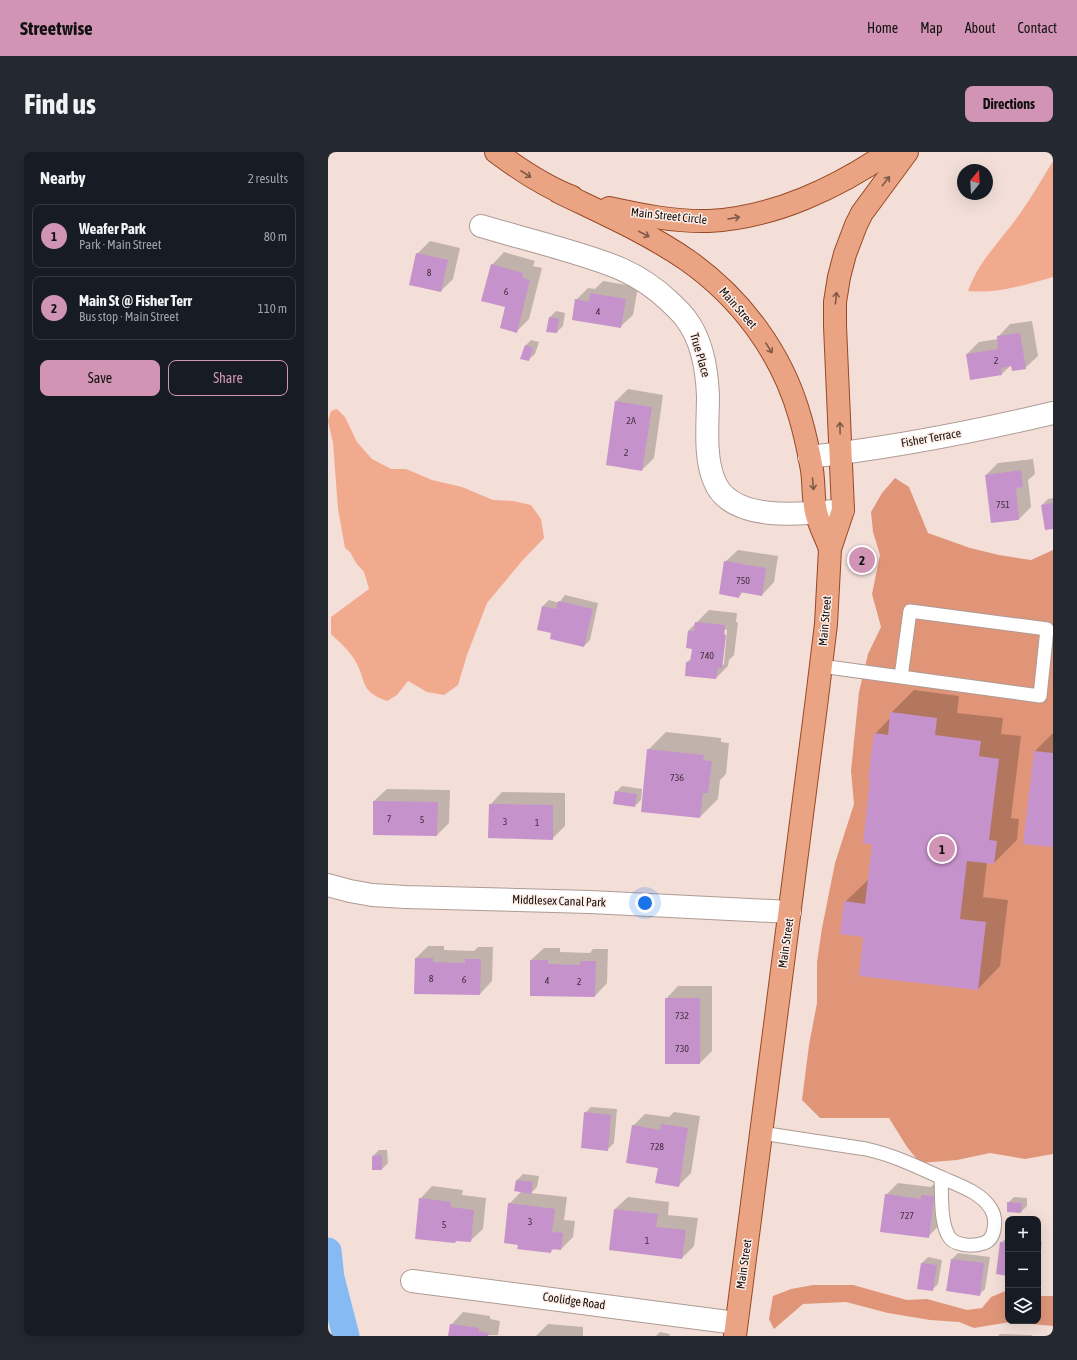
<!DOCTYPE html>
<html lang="en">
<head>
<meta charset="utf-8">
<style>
	:root { --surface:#171b24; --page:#242831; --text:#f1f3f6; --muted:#9ea1a6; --line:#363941; --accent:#d194b4 }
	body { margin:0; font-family:"Asap Condensed",sans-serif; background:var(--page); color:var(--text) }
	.controls { position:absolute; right:12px; bottom:12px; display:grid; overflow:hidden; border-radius:8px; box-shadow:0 4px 16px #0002 }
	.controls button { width:36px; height:36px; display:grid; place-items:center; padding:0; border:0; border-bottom:1px solid var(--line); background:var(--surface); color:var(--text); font:20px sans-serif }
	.compass { position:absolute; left:629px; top:12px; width:36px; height:36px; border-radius:50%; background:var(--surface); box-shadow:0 4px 16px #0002; rotate:18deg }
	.you { position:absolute; left:317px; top:751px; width:14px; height:14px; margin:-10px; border:3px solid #fff; border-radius:50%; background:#1a73e8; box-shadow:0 0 0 6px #1a73e833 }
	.badge { display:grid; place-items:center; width:26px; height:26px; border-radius:50%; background:var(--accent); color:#111; font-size:13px; font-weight:700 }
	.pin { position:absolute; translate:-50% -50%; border:2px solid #fff; box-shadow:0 1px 4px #0006 }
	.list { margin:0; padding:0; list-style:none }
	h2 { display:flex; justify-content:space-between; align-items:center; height:52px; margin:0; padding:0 16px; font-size:17px }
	h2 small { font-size:13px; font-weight:400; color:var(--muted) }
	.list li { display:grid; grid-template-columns:26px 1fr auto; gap:12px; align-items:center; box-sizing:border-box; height:64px; margin:0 8px 8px; padding:0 8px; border:1px solid var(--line); border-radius:8px }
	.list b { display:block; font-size:15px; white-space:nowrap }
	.list p { margin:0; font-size:13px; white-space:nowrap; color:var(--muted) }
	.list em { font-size:13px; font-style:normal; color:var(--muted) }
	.actions { display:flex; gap:8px; padding:12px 16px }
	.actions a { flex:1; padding:9px 0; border:1px solid var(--accent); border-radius:8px; text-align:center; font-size:14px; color:var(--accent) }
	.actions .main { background:var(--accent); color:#111 }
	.icon { flex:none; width:22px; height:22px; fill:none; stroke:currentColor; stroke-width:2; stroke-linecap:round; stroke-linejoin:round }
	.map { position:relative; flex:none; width:725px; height:1184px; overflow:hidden; border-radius:8px }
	header { display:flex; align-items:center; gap:24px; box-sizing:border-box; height:56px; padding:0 20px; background:var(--accent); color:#111 }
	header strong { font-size:19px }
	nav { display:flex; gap:22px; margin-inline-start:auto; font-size:14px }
	.intro { display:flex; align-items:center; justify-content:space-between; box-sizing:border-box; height:96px; padding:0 24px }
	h1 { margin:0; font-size:28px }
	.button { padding:10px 18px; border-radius:8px; background:var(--accent); color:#111; font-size:14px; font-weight:700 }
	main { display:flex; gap:24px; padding:0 24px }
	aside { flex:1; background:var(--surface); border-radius:8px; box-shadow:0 4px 16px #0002 }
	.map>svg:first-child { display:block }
	.green { fill:#f2aa8f }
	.forest { fill:#e09579 }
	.shadow { fill:#0003; fill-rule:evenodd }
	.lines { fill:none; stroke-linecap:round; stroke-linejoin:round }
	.canal { stroke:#86baf3; stroke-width:27 }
	.building { fill:#c692cb }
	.service-casing { stroke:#ae9b94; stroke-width:15 }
	.minor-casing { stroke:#ae9b94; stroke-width:24 }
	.primary-casing { stroke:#974925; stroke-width:24 }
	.service { stroke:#fff; stroke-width:13 }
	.minor { stroke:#fff; stroke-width:22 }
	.primary { stroke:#eaa483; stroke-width:22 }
	.oneway { stroke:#805a48 }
	.labels { text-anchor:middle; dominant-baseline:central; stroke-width:3; stroke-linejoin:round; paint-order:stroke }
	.number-label { font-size:10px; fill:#43303d }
	.street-label { font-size:12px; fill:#17100e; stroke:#fdede7 }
</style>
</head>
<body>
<header>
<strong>Streetwise</strong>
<nav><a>Home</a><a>Map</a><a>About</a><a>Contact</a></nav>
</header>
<div class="intro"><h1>Find us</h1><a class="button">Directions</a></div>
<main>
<aside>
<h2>Nearby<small>2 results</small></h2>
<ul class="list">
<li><span class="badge">1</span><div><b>Weafer Park</b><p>Park · Main Street</p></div><em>80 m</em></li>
<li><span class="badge">2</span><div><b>Main St @ Fisher Terr</b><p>Bus stop · Main Street</p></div><em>110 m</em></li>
</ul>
<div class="actions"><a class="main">Save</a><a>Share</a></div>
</aside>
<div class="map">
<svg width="725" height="1184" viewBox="0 0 725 1184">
	<rect width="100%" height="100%" fill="#f3dfd8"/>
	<!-- green -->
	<g class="green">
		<path d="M725,9V125C697,133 668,142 640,139C650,110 673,88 691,63C703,46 714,27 725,9Z"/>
		<path d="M9,257L17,265L29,290L44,307L63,317H78L104,328L134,335L165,348L185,349L203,353L213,367L216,386L194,409L159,451L139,503L130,533L116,543L99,540L80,529L69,543L59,549C29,538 40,528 26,507C21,498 11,490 3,482V465L41,437L36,420L28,411L22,400L17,396L10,357L5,291L0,269L3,259Z"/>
	</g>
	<!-- forest -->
	<g class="forest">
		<path d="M567,326L581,335L600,381L642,396L671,403L703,408L725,398V1002L697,1007L662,1001L629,1008L592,1011L579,995L561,966H492L474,948L481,893L489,851V810L494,776L507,711L526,652L523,619L531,540L540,502L553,475L544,442L552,403L545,380L543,360L554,341Z"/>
		<path d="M485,1133H525L579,1148L599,1147L639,1158L654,1156L663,1145L680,1138V1169H710V1144H725V1174L682,1170L646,1176L631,1170L602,1168L560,1161L518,1150L475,1152L446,1177L441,1167L445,1144L463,1137Z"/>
	</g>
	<!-- shadow -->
	<g class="shadow">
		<path d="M102,89L132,96L125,127L113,139L89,102Z"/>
		<path d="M176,100L207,109L205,114L214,116L201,167L188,180L164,113Z"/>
		<path d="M275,129L310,135L305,163L292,175L248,148L260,136L267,137Z"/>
		<path d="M228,159L237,161L235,174L229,180L222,165Z"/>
		<path d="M704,169L710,204L697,216L683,213L674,222L639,202L651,190L670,187V185L682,172Z"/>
		<path d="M203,188L211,190L207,202L200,208L197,194Z"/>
		<path d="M300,237L335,243L326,306L314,318L288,249Z"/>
		<path d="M705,307L707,322L700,328L703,355L691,367L658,323L670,311Z"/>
		<path d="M725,346V376L714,353L720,347Z"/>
		<path d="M410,398L450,404L446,430L434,443L415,440L411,445L397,410Z"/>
		<path d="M237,443L270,451L262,488L256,494L224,480L215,454L221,448L231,451Z"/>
		<path d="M381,458L409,461L408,470L410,471L406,503L401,508L400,514L388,526L359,510L364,506L365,496L359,495L360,479ZM397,477L399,478L396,512L393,514Z"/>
		<path d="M586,538L631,544L629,561L675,566L673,582L693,584L683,666L691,667L689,688L666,711L659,710L655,745L680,748L672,814L650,837L536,784L517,750L541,727L545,692L543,628L547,582L563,565V561Z"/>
		<path d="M338,580L393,586V590L401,591L398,622L392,628L390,647L372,665L320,598Z"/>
		<path d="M725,581V694L697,691L707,599Z"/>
		<path d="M294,634L314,637L313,648L307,654L288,640Z"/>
		<path d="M59,637L122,638L121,671L109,683L46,649Z"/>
		<path d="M174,640L237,641V674L224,687L162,653Z"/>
		<path d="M100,794H116V798L146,799L150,795H165L164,829L152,842L88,806Z"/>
		<path d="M216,796H232V800L262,801L265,797H280L279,831L267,844L203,843V808Z"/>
		<path d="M350,834H384V899L372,911L338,847Z"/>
		<path d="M263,955L289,957L286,991L280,997L257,961Z"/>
		<path d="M346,960L372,964L363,1021L351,1033L331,1015L305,974L317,962L341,965Z"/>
		<path d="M51,998H59L60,1011L54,1017L45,1004Z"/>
		<path d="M195,1022L211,1024L209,1035L203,1041L239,1045L236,1068L247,1069L245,1085L233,1097L226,1096L223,1100L191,1092L181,1052L194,1039H188L189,1028Z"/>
		<path d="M570,1031L603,1035L607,1031L617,1032L612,1072L600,1085L558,1043Z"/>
		<path d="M104,1034L135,1038L134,1043L158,1046L155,1077L142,1089L129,1088L127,1090L92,1047Z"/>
		<path d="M300,1045L341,1050L340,1063L370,1066L366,1094L354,1106L287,1057Z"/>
		<path d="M686,1045L699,1046V1054L693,1060L680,1051Z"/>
		<path d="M680,1084V1123L673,1091Z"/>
		<path d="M710,1089L714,1090L710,1114Z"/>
		<path d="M630,1101L662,1105L657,1137L651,1143L624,1107Z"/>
		<path d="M600,1105L614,1108L610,1132L604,1138L594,1111Z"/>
		<path d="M135,1160L162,1164V1167L172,1169L170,1183L122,1184L123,1173Z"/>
		<path d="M220,1172L255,1175V1184H208Z"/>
		<path d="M332,1180L342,1182L341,1184H328Z"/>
		<path d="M672,1182L704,1183V1184H670Z"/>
	</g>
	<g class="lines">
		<!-- canal -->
		<path class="canal" d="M0,1099L3,1126L18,1184"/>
	</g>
	<!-- building -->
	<g class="building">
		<path d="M88,101L120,108L113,140L81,133Z"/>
		<path d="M163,112L195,121L194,126L202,128L189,181L172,176L177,155L153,149Z"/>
		<path d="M262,141L298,147L293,176L244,168L247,147L261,150Z"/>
		<path d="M221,165L231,167L229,181L218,180Z"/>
		<path d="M692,181L698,217L684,219L683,214L673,216L674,223L642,228L638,202L670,197L669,184Z"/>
		<path d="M197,193L205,196L201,209L192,207Z"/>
		<path d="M287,249L324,255L314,319L278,313Z"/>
		<path d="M693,318L695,335L688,336L691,368L663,371L657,323Z"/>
		<path d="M725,351V377L717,378L713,353Z"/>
		<path d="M396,409L438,416L434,444L412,440L411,446L391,442Z"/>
		<path d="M230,449L265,457L256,495L222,487L223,481L209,478L214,454L228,457Z"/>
		<path d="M367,470L397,473L396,482L398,483L394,517L390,516L388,527L357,524L358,510H362L364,497L358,496L360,479H366Z"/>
		<path d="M562,560L609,566L607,583L653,589L651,604L671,607L661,688L669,689L666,712L639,709L632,767L658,770L650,838L531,824L535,785L512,782L516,749L537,752L544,693L535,691L542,629L540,628L546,581L560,583Z"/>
		<path d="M319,597L376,603L375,608L384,609L380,641H375L372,666L313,660Z"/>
		<path d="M706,599L725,601V695L695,692Z"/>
		<path d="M287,639L309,642L307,655L285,652Z"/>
		<path d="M45,649L110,650L109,684L45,683Z"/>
		<path d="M161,652L225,653V688L160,686Z"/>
		<path d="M87,806H105V810L137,811V807H153L152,843L86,842Z"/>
		<path d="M202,808H220V812L252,813V809H268L267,845L202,844Z"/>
		<rect x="337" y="846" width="35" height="66"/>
		<path d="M256,960L283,963L280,999L253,996Z"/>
		<path d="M333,972L360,976L351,1035L327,1031L330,1016L298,1011L304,973L332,978Z"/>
		<path d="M54,1003V1018H44V1004Z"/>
		<path d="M188,1028L205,1030L203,1042L186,1039Z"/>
		<path d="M557,1042L593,1047V1043L606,1044L601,1086L552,1080Z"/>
		<path d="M91,1046L123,1050L122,1055L146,1058L143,1090L128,1089L127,1091L87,1087Z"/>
		<path d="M679,1050L694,1051L693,1061L679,1060Z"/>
		<path d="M180,1051L227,1057L224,1080L235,1081L233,1098L223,1097V1101L189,1097L190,1093L176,1091Z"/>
		<path d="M286,1057L330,1062L328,1075L358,1078L354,1107L281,1098Z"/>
		<path d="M672,1090L680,1091V1124L668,1122Z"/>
		<path d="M623,1107L656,1111L652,1144L618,1139Z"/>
		<path d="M593,1111L609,1113L605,1139L589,1137Z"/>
		<path d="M122,1172L151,1176L150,1179L161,1181L160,1184H120Z"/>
	</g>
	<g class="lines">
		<!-- service casing -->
		<g class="service-casing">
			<g id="service">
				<path d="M493,514L522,518L712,544L719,477L582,459L573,525"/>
				<path d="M433,981L538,997C565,1003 588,1014 612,1025C630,1033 653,1040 663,1057C669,1066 668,1087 656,1091C645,1095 625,1094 620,1083C612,1068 614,1042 613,1025"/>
			</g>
		</g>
		<!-- minor casing -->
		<g class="minor-casing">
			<g id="minor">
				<path d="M153,74C180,82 207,89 234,97C277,110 308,118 341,149C347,155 353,160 358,167C374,188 379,218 380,244C380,270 376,304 386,328C402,372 478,362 515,358"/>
				<path d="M481,305C563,296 645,280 725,261"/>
				<path d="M0,733L22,739L44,743L77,745L262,750L462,760"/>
				<path d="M84,1129L408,1171"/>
			</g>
		</g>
		<!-- primary casing -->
		<g class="primary-casing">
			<g id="primary">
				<path d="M168,0C192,18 216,34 244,45"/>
				<path d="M231,40C274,61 320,81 359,108C413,146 454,201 472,265C477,282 481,301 484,318C486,332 485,347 488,360C491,373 498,385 502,397"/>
				<path d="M281,56C313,63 347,70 381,69C445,66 509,36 561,0"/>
				<path d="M407,1184L489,546L498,472L502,397L515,358L507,174V150L511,125L517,102L528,73L534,61L579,0"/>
			</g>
		</g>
		<!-- service -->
		<use href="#service" class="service"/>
		<!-- minor -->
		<use href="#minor" class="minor"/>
		<!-- primary -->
		<use href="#primary" class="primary"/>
	</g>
	<!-- one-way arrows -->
	<defs><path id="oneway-shaft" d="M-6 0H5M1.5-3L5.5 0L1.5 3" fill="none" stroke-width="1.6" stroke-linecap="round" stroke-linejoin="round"/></defs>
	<g class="oneway">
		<use href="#oneway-shaft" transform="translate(198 22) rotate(33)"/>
		<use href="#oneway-shaft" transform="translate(558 29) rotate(-52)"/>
		<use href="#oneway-shaft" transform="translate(406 66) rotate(-10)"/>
		<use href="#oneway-shaft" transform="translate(316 82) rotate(27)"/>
		<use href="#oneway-shaft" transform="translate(508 146) rotate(-84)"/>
		<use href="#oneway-shaft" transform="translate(441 196) rotate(58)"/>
		<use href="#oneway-shaft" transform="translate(512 276) rotate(-91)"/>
		<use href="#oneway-shaft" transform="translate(485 332) rotate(85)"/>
	</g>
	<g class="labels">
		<!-- number labels -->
		<g class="number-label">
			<text x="101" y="120">8</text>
			<text x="178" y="139">6</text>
			<text x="270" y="159">4</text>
			<text x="668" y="208">2</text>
			<text x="303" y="268">2A</text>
			<text x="298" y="300">2</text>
			<text x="675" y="352">751</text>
			<text x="415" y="428">750</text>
			<text x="379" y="503">740</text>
			<text x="349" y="625">736</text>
			<text x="61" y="666">7</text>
			<text x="94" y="667">5</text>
			<text x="177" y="669">3</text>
			<text x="209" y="670">1</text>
			<text x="103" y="826">8</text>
			<text x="136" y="827">6</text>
			<text x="219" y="828">4</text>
			<text x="251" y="829">2</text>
			<text x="354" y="863">732</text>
			<text x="354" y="896">730</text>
			<text x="329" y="994">728</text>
			<text x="579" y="1063">727</text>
			<text x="202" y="1069">3</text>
			<text x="116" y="1072">5</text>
			<text x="319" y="1088">1</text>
		</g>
		<!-- street labels -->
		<g class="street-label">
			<text transform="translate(341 64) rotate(6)">Main Street Circle</text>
			<text transform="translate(410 156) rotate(49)">Main Street</text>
			<text transform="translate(372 203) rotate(74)">True Place</text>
			<text transform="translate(603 286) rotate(-10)">Fisher Terrace</text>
			<text transform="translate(497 469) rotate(-85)">Main Street</text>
			<text transform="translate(231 749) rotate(2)">Middlesex Canal Park</text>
			<text transform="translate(458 791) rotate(-82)">Main Street</text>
			<text transform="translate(416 1112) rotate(-82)">Main Street</text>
			<text transform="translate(246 1149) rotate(8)">Coolidge Road</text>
		</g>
	</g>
</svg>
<div class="controls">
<button>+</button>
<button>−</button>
<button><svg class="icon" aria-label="layers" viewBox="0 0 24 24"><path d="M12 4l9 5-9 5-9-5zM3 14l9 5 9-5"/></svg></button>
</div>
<svg class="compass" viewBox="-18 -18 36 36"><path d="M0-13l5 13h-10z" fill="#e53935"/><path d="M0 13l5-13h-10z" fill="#9ea1a6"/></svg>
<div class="you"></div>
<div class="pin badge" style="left:614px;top:697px">1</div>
<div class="pin badge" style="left:534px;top:408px">2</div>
</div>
</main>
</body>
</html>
